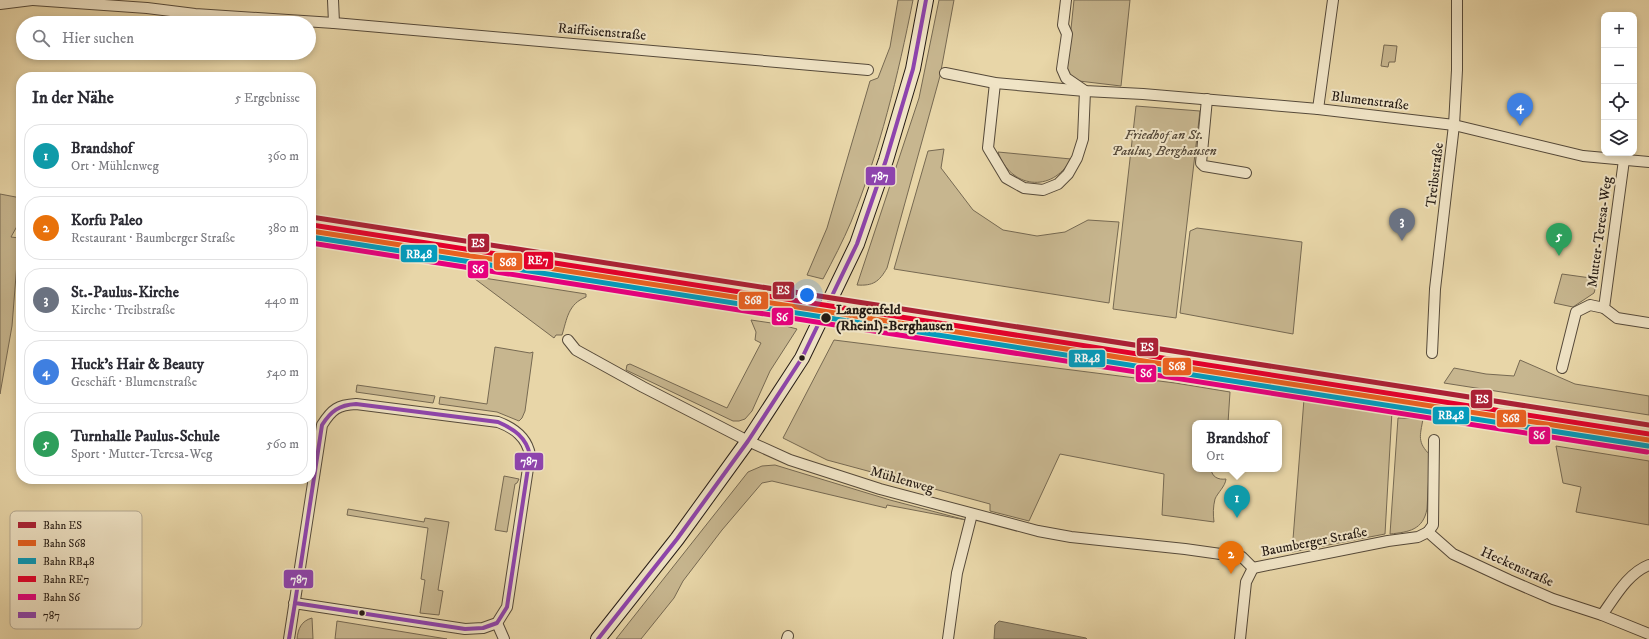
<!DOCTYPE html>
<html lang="de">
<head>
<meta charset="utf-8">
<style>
	:root { --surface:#fff; --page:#f2f2f3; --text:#2b2b33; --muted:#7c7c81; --line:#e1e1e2; --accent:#8f2418 }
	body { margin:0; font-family:"IM FELL DW Pica",serif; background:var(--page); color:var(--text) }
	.controls { position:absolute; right:12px; top:12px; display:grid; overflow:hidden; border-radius:8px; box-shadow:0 2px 6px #0003 }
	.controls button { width:36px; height:36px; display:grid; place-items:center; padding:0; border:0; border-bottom:1px solid var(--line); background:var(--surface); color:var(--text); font:20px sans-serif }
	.you { position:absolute; left:807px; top:295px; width:14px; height:14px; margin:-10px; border:3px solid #fff; border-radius:50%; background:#1a73e8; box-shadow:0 0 0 6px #1a73e833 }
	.badge { display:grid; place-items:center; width:26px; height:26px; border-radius:50%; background:var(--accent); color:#fff; font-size:13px; font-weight:700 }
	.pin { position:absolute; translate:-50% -33px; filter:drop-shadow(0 1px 2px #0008) }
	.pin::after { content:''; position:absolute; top:21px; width:14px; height:12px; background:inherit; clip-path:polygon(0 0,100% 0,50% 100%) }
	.popup { position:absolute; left:1192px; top:420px; width:90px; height:52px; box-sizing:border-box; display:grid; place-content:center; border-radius:8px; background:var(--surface); filter:drop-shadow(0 1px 3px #0005); font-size:13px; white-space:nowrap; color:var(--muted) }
	.popup b { font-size:15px; color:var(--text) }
	.popup::after { content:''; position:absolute; left:50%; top:100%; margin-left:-8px; border:8px solid transparent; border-top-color:var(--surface) }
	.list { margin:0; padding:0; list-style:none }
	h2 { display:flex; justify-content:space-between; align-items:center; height:52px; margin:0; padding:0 16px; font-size:17px }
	h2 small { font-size:13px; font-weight:400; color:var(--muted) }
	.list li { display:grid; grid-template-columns:26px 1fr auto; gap:12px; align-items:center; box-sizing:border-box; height:64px; margin:0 8px 8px; padding:0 8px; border:1px solid var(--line); border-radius:16px }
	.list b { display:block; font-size:15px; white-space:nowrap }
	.list p { margin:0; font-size:13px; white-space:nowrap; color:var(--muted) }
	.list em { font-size:13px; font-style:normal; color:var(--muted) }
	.icon { flex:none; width:22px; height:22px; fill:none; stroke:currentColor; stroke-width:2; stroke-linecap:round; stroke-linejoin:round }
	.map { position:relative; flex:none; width:1649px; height:639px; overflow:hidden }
	.search { position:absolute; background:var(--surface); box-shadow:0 2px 6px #0003; left:16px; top:16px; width:300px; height:44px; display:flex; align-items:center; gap:10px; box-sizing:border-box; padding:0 14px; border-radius:22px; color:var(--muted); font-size:15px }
	.panel { position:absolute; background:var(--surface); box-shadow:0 2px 6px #0003; left:16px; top:72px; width:300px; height:412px; border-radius:16px }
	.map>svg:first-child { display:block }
	.green { fill:#c7b68f; stroke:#766952 }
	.water { fill:#a69776; stroke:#73664f }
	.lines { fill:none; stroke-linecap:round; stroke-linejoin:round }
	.minor-casing { stroke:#564a3a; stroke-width:12 }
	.secondary-casing { stroke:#261c15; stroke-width:16 }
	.minor { stroke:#f0e4c6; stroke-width:10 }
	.secondary { stroke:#f0e4c6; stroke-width:14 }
	.bus-1-casing { stroke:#f0e4c6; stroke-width:7 }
	.bus-1 { stroke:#8e44ad; stroke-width:4 }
	.rail-1-casing { stroke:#f0e4c6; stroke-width:8 }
	.rail-2-casing { stroke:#f0e4c6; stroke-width:8 }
	.rail-3-casing { stroke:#f0e4c6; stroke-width:8 }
	.rail-4-casing { stroke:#f0e4c6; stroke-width:8 }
	.rail-5-casing { stroke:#f0e4c6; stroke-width:8 }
	.rail-1 { stroke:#aa2135; stroke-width:5 }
	.rail-2 { stroke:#e86121; stroke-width:5 }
	.rail-3 { stroke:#049bbc; stroke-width:5 }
	.rail-4 { stroke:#e4002b; stroke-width:5 }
	.rail-5 { stroke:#e6007e; stroke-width:5 }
	.stop-dot { fill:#261c15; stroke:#f0e4c6; stroke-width:1.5 }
	.labels { text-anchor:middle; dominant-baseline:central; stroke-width:4; stroke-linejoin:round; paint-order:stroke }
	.street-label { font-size:14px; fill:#261c15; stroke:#f0e4c6 }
	.park-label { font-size:14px; font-style:italic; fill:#564a3a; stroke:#f0e4c6 }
	.stop-label { font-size:14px; font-weight:bold; fill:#261c15; stroke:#f0e4c6; text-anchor:start }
	.key { fill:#f0e4c6; stroke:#b3a891; stroke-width:1 }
	.key-label { font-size:11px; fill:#261c15 }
	.line-badge { stroke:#f0e4c6; stroke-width:1.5 }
	.badge-label { font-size:11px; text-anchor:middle; font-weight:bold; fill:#fff }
</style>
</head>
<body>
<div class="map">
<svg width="1649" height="639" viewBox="0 0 1649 639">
	<rect width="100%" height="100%" fill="#e8d6a8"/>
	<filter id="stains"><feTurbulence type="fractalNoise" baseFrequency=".005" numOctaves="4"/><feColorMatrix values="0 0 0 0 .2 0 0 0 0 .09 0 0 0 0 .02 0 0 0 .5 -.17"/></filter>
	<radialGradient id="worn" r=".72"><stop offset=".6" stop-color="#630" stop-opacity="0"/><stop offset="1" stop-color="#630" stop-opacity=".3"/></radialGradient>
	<!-- green -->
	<g class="green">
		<path d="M898,0H913C898,76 880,150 851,222C843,241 833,260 823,279L807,275L827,228L870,81L878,78L890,47Z"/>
		<path d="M939,0H954L940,76L887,268C879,282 873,286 857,285L919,98Z"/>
		<path d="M1074,0H1130L1121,86L1079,81L1069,76L1067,67Z"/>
		<path d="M1384,45L1397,46L1395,62H1389L1388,67L1381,66Z"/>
		<path d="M1136,106L1200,111L1176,318L1113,309Z"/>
		<path d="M944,149L941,168L973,210L1003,230L1037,236L1065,232L1088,220L1119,222L1109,303L894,269L928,151Z"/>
		<path d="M998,152L1071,159C1052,194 1010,188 998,152Z"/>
		<path d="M0,194L21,198V219L11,237L19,238L12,326L0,394Z"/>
		<path d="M1197,228L1302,242L1293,334L1180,313L1190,231Z"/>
		<path d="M1562,274L1598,279L1594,293L1573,307L1554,303Z"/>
		<path d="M471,276L586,294V297C568,304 567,319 562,335H556L554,338Z"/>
		<path d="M751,320L778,324L797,329L770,371L752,411L745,419L739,421H733L626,370L627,365L630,364L727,408L761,343L755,340L756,332Z"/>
		<path d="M834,340L1175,383L1230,392L1228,423H1195V469H1211C1212,477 1218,480 1226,479C1225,487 1218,492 1215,499C1213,507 1213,514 1214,522L1162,515L1164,474L1060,454L1029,521L990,511V504L827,460L783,438Z"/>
		<path d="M495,347L530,353L533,352L525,411L522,418L519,421L497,412L439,404L440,397L487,404Z"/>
		<path d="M1520,360L1575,384L1649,396V415L1444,383L1454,368L1486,374L1514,376Z"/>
		<path d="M357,385L435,396L433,403L356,392Z"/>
		<path d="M1304,399L1392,411L1385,534L1292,552Z"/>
		<path d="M1398,418L1423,419C1420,436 1417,442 1430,455L1427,509C1423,530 1409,532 1390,534Z"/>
		<path d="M1556,446L1649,461V525L1576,512L1581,487L1563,483Z"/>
		<path d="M775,465L890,500L966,520L887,505L886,508L772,481L762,483L722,530L683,581L674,598L641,639H616L748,472L762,466Z"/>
		<path d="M504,476L519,479L517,483L515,484L507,532L495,530Z"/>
		<path d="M348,509L424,522L425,518L449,522L438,590L443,591L439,615L420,613L425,580L421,579L428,528L347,515Z"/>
		<path d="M312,618L313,639H297C298,629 301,621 312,618Z"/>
		<path d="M337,621L447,639H335Z"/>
	</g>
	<!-- water -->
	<path class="water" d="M999,621L1086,638L1087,639H994L995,625Z"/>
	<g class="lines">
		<!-- minor casing -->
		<g class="minor-casing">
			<g id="minor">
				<path d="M33,0L147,8L195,14L334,23"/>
				<path d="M333,0L334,23L868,70"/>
				<path d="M0,4L32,0"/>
				<path d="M945,73L995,83L1085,91L1143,94L1318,109L1454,125L1583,156L1649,162"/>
				<path d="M995,83L988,148L1006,178L1024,188L1043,190L1058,184L1068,174L1077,158L1083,139L1085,91L1066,78L1062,69L1067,34L1063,25L1066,0"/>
				<path d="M1207,99L1201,163L1204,166L1246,173"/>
				<path d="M1318,109L1333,0"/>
				<path d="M1624,160L1604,308L1617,318L1649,323"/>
				<path d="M568,340L576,350L643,387L748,441L790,460L880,489L1038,531L1071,537L1185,549L1242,557L1253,568"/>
				<path d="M1432,353L1435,289L1454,125L1457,70V0"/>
				<path d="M1562,368L1576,312L1590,305L1604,308"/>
				<path d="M1428,532L1453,554L1509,580L1553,599L1602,615L1649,634"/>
				<path d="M1428,532L1433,525L1434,440"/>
				<path d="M1253,568L1388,541L1418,537L1428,532"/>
				<path d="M1602,615C1615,597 1628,573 1649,565"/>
				<path d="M497,623L504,639"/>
				<path d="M289,639L322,425C332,409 338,405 356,404L498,422C514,428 527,437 530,455L507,607L497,623L483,628L465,629L294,603"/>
				<path d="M787,639L788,636"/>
				<path d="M948,639L957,573L972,514"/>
				<path d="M1240,639L1246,582L1253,568"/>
			</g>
		</g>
		<!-- secondary casing -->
		<g class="secondary-casing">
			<path id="secondary" d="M598,639L677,539L748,441L802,358L857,244L886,160L913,69L926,0"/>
		</g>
		<!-- minor -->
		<use href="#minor" class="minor"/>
		<!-- secondary -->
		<use href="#secondary" class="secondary"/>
		<!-- bus-1 casing -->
		<g class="bus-1-casing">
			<g id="bus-1">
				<path d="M356,404L498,422C514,429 526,437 530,455L507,607L497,623L483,628L465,629L295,603L322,425C331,411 339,405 356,404Z"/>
				<path d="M289,639L295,603"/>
				<path d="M598,639L677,539L748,441L802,358L857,244L886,160L913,69L926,0"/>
			</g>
		</g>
		<!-- bus-1 -->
		<use href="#bus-1" class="bus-1"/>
		<!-- rail-1 casing -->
		<g class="rail-1-casing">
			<path id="rail-1" d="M311,217L1649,425"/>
		</g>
		<!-- rail-2 casing -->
		<g class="rail-2-casing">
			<path id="rail-2" d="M311,231L1649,440"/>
		</g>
		<!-- rail-3 casing -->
		<g class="rail-3-casing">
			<path id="rail-3" d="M311,237L1648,446"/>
		</g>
		<!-- rail-4 casing -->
		<g class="rail-4-casing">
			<path id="rail-4" d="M312,225L1649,434"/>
		</g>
		<!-- rail-5 casing -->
		<g class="rail-5-casing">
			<path id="rail-5" d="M311,243L1647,452"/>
		</g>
		<!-- rail-1 -->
		<use href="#rail-1" class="rail-1"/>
		<!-- rail-2 -->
		<use href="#rail-2" class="rail-2"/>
		<!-- rail-3 -->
		<use href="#rail-3" class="rail-3"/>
		<!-- rail-4 -->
		<use href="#rail-4" class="rail-4"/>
		<!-- rail-5 -->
		<use href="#rail-5" class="rail-5"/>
	</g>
	<!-- markers -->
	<g class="stop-dot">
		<circle cx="826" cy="318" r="5.5"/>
		<circle cx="802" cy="358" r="3.5"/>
		<circle cx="362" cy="613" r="3.5"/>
	</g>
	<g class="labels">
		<!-- street labels -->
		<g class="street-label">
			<text transform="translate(602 32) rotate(5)">Raiffeisenstraße</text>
			<text transform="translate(1370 101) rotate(7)">Blumenstraße</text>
			<text transform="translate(1435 175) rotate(-83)">Treibstraße</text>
			<text transform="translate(1600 232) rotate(-82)">Mutter-Teresa-Weg</text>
			<text transform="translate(902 480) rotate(16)">Mühlenweg</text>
			<text transform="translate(1314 542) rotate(-11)">Baumberger Straße</text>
			<text transform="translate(1517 567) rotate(24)">Heckenstraße</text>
		</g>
		<!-- park labels -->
		<g class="park-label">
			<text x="1164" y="135">Friedhof an St.<tspan x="1164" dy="16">Paulus, Berghausen</tspan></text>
		</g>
		<!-- stop labels -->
		<g class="stop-label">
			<text x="836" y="310">Langenfeld<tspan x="836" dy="16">(Rheinl)-Berghausen</tspan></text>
		</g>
	</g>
	<!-- legend -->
	<rect x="10" y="511" width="132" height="118" rx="6" class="key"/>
	<rect x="18" y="522" width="18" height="6" fill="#aa2135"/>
	<rect x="18" y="540" width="18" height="6" fill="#e86121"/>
	<rect x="18" y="558" width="18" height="6" fill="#049bbc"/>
	<rect x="18" y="576" width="18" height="6" fill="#e4002b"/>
	<rect x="18" y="594" width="18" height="6" fill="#e6007e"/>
	<rect x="18" y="612" width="18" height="6" fill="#8e44ad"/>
	<g class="key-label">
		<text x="43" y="529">Bahn ES</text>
		<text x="43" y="547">Bahn S68</text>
		<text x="43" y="565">Bahn RB48</text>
		<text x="43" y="583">Bahn RE7</text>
		<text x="43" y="601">Bahn S6</text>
		<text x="43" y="619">787</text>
	</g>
	<g class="line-badge">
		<rect x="865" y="166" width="31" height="20" rx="4" fill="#8e44ad"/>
		<rect x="467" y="233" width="23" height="20" rx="4" fill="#aa2135"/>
		<rect x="400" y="244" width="38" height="19" rx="4" fill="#049bbc"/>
		<rect x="523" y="251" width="31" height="19" rx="4" fill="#e4002b"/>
		<rect x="493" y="252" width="30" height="19" rx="4" fill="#e86121"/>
		<rect x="467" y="260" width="22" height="19" rx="4" fill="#e6007e"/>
		<rect x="772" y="281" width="23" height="19" rx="4" fill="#aa2135"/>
		<rect x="738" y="291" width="31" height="19" rx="4" fill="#e86121"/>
		<rect x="771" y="307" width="23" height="19" rx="4" fill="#e6007e"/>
		<rect x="1136" y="337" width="23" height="20" rx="4" fill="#aa2135"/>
		<rect x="1068" y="349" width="38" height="19" rx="4" fill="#049bbc"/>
		<rect x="1162" y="357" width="30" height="19" rx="4" fill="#e86121"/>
		<rect x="1135" y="364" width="22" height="19" rx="4" fill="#e6007e"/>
		<rect x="1470" y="389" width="23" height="20" rx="4" fill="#aa2135"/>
		<rect x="1432" y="406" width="38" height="19" rx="4" fill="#049bbc"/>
		<rect x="1496" y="409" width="31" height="19" rx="4" fill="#e86121"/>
		<rect x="1528" y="426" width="23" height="19" rx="4" fill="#e6007e"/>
		<rect x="514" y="452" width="30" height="19" rx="4" fill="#8e44ad"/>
		<rect x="283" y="569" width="31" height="20" rx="4" fill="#8e44ad"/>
	</g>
	<g class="badge-label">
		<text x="880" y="180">787</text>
		<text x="478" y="247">ES</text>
		<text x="419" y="258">RB48</text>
		<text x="538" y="264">RE7</text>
		<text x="508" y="266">S68</text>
		<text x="478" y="273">S6</text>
		<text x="783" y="294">ES</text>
		<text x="753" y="304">S68</text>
		<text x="782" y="321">S6</text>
		<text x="1147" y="351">ES</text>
		<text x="1087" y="362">RB48</text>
		<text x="1177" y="370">S68</text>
		<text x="1146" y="377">S6</text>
		<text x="1482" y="403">ES</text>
		<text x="1451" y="419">RB48</text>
		<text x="1511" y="422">S68</text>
		<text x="1539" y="439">S6</text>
		<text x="529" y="465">787</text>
		<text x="299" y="583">787</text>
	</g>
	<rect width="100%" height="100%" filter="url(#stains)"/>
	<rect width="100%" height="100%" fill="url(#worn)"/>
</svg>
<div class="controls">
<button>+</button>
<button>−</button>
<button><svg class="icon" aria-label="locate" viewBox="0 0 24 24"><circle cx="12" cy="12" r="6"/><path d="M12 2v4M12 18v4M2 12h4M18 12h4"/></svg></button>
<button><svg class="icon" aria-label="layers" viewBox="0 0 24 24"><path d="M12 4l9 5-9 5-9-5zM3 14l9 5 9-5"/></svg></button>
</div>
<div class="you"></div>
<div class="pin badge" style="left:1237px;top:518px;background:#0f9aa8">1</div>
<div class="popup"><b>Brandshof</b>Ort</div>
<div class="pin badge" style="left:1231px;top:574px;background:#e8710a">2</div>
<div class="pin badge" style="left:1402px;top:241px;background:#6b7280">3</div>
<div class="pin badge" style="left:1520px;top:126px;background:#3f7fe0">4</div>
<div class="pin badge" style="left:1559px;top:256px;background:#2e9e5b">5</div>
<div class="search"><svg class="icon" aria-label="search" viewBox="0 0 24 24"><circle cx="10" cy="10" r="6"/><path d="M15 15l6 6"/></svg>Hier suchen</div>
<section class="panel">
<h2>In der Nähe<small>5 Ergebnisse</small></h2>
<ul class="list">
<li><span class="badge" style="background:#0f9aa8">1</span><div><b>Brandshof</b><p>Ort · Mühlenweg</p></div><em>360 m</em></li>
<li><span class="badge" style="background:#e8710a">2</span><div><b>Korfu Paleo</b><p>Restaurant · Baumberger Straße</p></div><em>380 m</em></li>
<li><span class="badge" style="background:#6b7280">3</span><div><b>St.-Paulus-Kirche</b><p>Kirche · Treibstraße</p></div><em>440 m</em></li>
<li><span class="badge" style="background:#3f7fe0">4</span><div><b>Huck's Hair &amp; Beauty</b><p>Geschäft · Blumenstraße</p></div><em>540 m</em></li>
<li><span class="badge" style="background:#2e9e5b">5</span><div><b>Turnhalle Paulus-Schule</b><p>Sport · Mutter-Teresa-Weg</p></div><em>560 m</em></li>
</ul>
</section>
</div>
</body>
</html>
